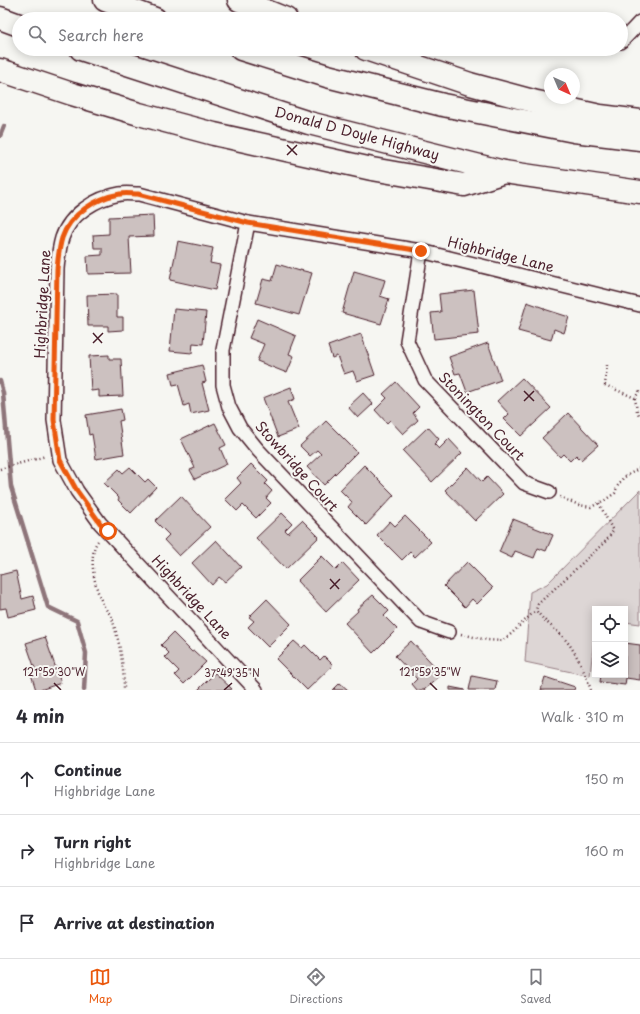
<!DOCTYPE html>
<html lang="en">
<head>
<meta charset="utf-8">
<style>
	:root { --surface:#fff; --page:#f7f7f7; --text:#2b2b33; --muted:#7c7c81; --line:#e1e1e2; --accent:#ea580c }
	body { margin:0; font-family:"Playpen Sans",sans-serif; background:var(--page); color:var(--text) }
	.controls { position:absolute; right:12px; bottom:12px; display:grid; overflow:hidden; border-radius:0px; box-shadow:0 2px 10px #0003 }
	.controls button { width:36px; height:36px; display:grid; place-items:center; padding:0; border:0; border-bottom:1px solid var(--line); background:var(--surface); color:var(--text); font:20px sans-serif }
	.compass { position:absolute; left:544px; top:68px; width:36px; height:36px; border-radius:50%; background:var(--surface); box-shadow:0 2px 10px #0003; rotate:136deg }
	.stop { position:absolute; width:12px; height:12px; margin:-9px; border:3px solid #ea580c; border-radius:50%; background:#fff }
	.stop.end { background:#ea580c; border-color:#fff; box-shadow:0 1px 4px #0008 }
	.list { margin:0; padding:0; list-style:none }
	h2 { display:flex; justify-content:space-between; align-items:center; height:52px; margin:0; padding:0 16px; font-size:17px }
	h2 small { font-size:13px; font-weight:400; color:var(--muted) }
	.list li { display:grid; grid-template-columns:26px 1fr auto; gap:12px; align-items:center; box-sizing:border-box; height:72px; padding:0 16px; border-top:1px solid var(--line) }
	.list b { display:block; font-size:15px; white-space:nowrap }
	.list p { margin:0; font-size:13px; white-space:nowrap; color:var(--muted) }
	.list em { font-size:13px; font-style:normal; color:var(--muted) }
	.icon { flex:none; width:22px; height:22px; fill:none; stroke:currentColor; stroke-width:2; stroke-linecap:round; stroke-linejoin:round }
	.map { position:relative; flex:none; width:640px; height:690px; overflow:hidden }
	.search { position:absolute; background:var(--surface); box-shadow:0 2px 10px #0003; left:12px; right:12px; top:12px; height:44px; display:flex; align-items:center; gap:10px; box-sizing:border-box; padding:0 14px; border-radius:22px; color:var(--muted); font-size:15px }
	.sheet { height:268px; background:var(--surface) }
	nav { display:flex; justify-content:space-around; align-items:center; box-sizing:border-box; height:56px; border-top:1px solid var(--line); background:var(--surface); font-size:11px; color:var(--muted) }
	nav a { display:grid; justify-items:center; gap:2px }
	nav .on { color:var(--accent) }
	.map>svg:first-child { display:block }
	.green { fill:#ddd6d5; stroke:#947a80 }
	.lines { fill:none; stroke-linecap:round; stroke-linejoin:round }
	.stream { stroke:#8e747a; stroke-width:4.5 }
	.building { fill:#ccc1c0; stroke:#4a1f2b }
	.street-casing { stroke:#4a1f2b; stroke-width:16 }
	.highway-casing { stroke:#4a1f2b; stroke-width:25 }
	.path { stroke:#4a1f2b; stroke-width:2.5; stroke-dasharray:1 3; stroke-linecap:butt }
	.street { stroke:#f6f6f2; stroke-width:13 }
	.highway { stroke:#f6f6f2; stroke-width:22 }
	.route { stroke:#ea580c; stroke-width:5 }
	.ticks { fill:none; stroke:#4a1f2b; stroke-width:1.5 }
	.labels { text-anchor:middle; dominant-baseline:central; stroke-width:4; stroke-linejoin:round; paint-order:stroke }
	.street-label { font-size:14px; fill:#4a1f2b; stroke:#f6f6f2 }
	.ticks-label { font-size:10px; text-anchor:middle; fill:#4a1f2b; stroke:#f6f6f2; stroke-width:4; stroke-linejoin:round; paint-order:stroke }
</style>
</head>
<body>
<div class="map">
<svg width="640" height="690" viewBox="0 0 640 690">
	<rect width="100%" height="100%" fill="#f6f6f2"/>
	<filter id="ink" filterUnits="userSpaceOnUse"><feTurbulence type="fractalNoise" baseFrequency=".025" numOctaves="2"/><feDisplacementMap in="SourceGraphic" scale="8" xChannelSelector="R" yChannelSelector="G"/><feConvolveMatrix kernelMatrix="1 2 1 2 8 2 1 2 1" color-interpolation-filters="sRGB"/></filter>
	<g filter="url(#ink)">
		<!-- green -->
		<path class="green" d="M640,490V624L625,622V609H595V627L590,676L525,662L530,592L547,584Z"/>
		<g class="lines">
			<!-- stream -->
			<g class="stream">
				<path d="M0,136L4,126"/>
				<path d="M0,381L3,393L11,487L48,607L77,621L86,653L84,690"/>
			</g>
		</g>
		<!-- building -->
		<g class="building">
			<path d="M153,215L154,236L129,237L131,273L88,274L87,256L102,255V248H94L93,235L109,234V217Z"/>
			<path d="M178,241L213,248L210,263L220,265L215,290L170,280Z"/>
			<path d="M277,264L300,271V270L312,273L299,315L256,303L263,279L272,281Z"/>
			<path d="M354,271L385,280L380,296L389,299L381,324L342,313Z"/>
			<path d="M474,290L479,334L434,339L431,313L441,312L439,294Z"/>
			<path d="M117,294V317H123V330L108,331V326H88L87,295Z"/>
			<path d="M527,302L544,308V309L569,317L564,333L554,329L551,340L518,331Z"/>
			<path d="M174,309L206,312L203,344L193,343L192,353L170,351Z"/>
			<path d="M257,319L296,336L289,354L294,356L287,373L257,361L264,344L249,338Z"/>
			<path d="M361,334L375,375L357,381L353,371L344,374L337,356L332,358L328,346Z"/>
			<path d="M488,343L501,380L467,392L460,373L455,374L449,357Z"/>
			<path d="M109,355V359H121L123,396L99,397V390L91,391L89,356Z"/>
			<path d="M202,365L206,382L202,383L209,410L191,414L189,404L184,406L178,384L173,385L170,373Z"/>
			<path d="M522,378L551,408L521,436L504,419L509,414L497,401Z"/>
			<path d="M396,382L419,407L413,413L418,420L403,434L390,420L387,423L375,410L387,398L383,394Z"/>
			<path d="M291,387L295,399L288,402L299,429L278,437L263,398Z"/>
			<path d="M363,393L373,404L358,418L348,407Z"/>
			<path d="M121,409L123,420L119,421L124,454L96,459L92,434L89,435L86,415Z"/>
			<path d="M568,413L598,445L581,460L576,455L570,461L563,454L560,457L542,438Z"/>
			<path d="M326,421L357,452L324,485L307,467L321,454L317,450L310,456L300,446Z"/>
			<path d="M215,423L226,445L220,448L227,464L195,479L190,470L195,468L181,439Z"/>
			<path d="M428,427L439,439L434,444L439,449L449,439L462,453L432,482L403,451Z"/>
			<path d="M251,464L268,481L265,484L272,491L266,498L271,503L256,518L243,505L237,511L225,499L241,483L237,478Z"/>
			<path d="M364,465L394,495L366,525L348,507L352,502L340,490Z"/>
			<path d="M130,467L145,482L148,479L156,487L131,513L118,500L119,498L104,483L119,469L123,473Z"/>
			<path d="M468,467L482,482L487,477L503,494L475,521L445,490Z"/>
			<path d="M181,496L210,527L179,556L164,540L169,535L155,521Z"/>
			<path d="M282,513L292,523L285,530L288,533L302,520L319,537L286,569L256,538Z"/>
			<path d="M405,516L431,542L415,557L410,552L402,560L377,535L390,521L395,526Z"/>
			<path d="M513,519L553,535L546,551L538,548L534,558L515,551L512,558L499,552Z"/>
			<path d="M216,540L241,567L225,582L219,577L212,585L192,563Z"/>
			<path d="M322,556L336,570L343,563L359,580L326,612L297,581Z"/>
			<path d="M467,562L493,588L477,604L472,599L465,607L444,586Z"/>
			<path d="M16,571L22,599L33,596L36,610L8,617L6,608L0,609V575Z"/>
			<path d="M373,595L389,611L384,616L397,629L373,653L345,623L358,611L357,609Z"/>
			<path d="M267,599L291,624L268,647L248,627L254,621L249,617Z"/>
			<path d="M173,633L192,652L194,651L206,662L184,684L175,675L179,671L165,657L169,653L161,645Z"/>
			<path d="M45,637L61,683L40,690H36L30,671L35,669L26,643Z"/>
			<path d="M294,641L302,648L305,645L320,660L324,656L333,665L307,690L276,659Z"/>
			<path d="M411,641L442,674L424,690H417L412,684L417,679L395,656Z"/>
			<path d="M625,643L640,645V680L626,678L625,685L600,682L601,675H625Z"/>
			<path d="M215,673L232,689L230,690H198Z"/>
			<path d="M472,676L497,681L495,690H469Z"/>
			<path d="M545,677L575,687L574,690H541Z"/>
			<path d="M340,683L348,690H333Z"/>
			<path d="M450,687L465,690H450Z"/>
		</g>
		<g class="lines">
			<!-- street casing -->
			<g class="street-casing">
				<g id="street">
					<path d="M621,42L640,22"/>
					<path d="M248,223L223,350V385L229,407L240,428L258,450L421,622L449,632"/>
					<path d="M421,251L407,341L425,380L524,483L549,492"/>
					<path d="M256,690L100,523L77,491L60,460L54,420L57,269C58,258 59,248 62,238C70,214 96,198 120,194C126,193 132,194 139,194L248,223L421,251L640,305"/>
				</g>
			</g>
			<!-- highway casing -->
			<g class="highway-casing">
				<g id="highway">
					<path d="M105,0L155,19"/>
					<path d="M239,0L286,19"/>
					<path d="M0,18L19,25"/>
					<path d="M81,49L309,123L504,172L640,192"/>
					<path d="M241,49L327,76L443,105L574,131L640,139"/>
					<path d="M366,49L470,84L537,102L600,116L640,121"/>
					<path d="M0,70L72,94L139,114L214,134L372,169L464,185L504,172"/>
				</g>
			</g>
			<!-- path -->
			<g class="path">
				<path d="M607,365L605,385L635,398L640,390"/>
				<path d="M635,398L637,411L640,417"/>
				<path d="M0,469L46,456"/>
				<path d="M560,497L579,505L591,507L605,500L615,493L617,487L623,478L640,468"/>
				<path d="M98,541C87,555 95,589 103,604C104,607 107,611 110,614C113,619 114,626 116,632C121,650 124,671 124,690"/>
				<path d="M461,634L487,640L502,641L511,634L536,610"/>
				<path d="M591,690C584,671 577,652 563,637C555,628 543,621 536,610L538,604L606,541L613,531L599,503"/>
			</g>
			<!-- street -->
			<use href="#street" class="street"/>
			<!-- highway -->
			<use href="#highway" class="highway"/>
		</g>
	</g>
	<g class="lines" filter="url(#ink)">
		<!-- route -->
		<path class="route" d="M108,531L100,523L77,491L60,460L54,420L57,269C58,258 59,248 62,238C70,214 96,198 120,194C126,193 132,194 138,194L248,223L421,251"/>
	</g>
	<!-- ticks -->
	<path class="ticks" d="M287,145L297,155M287,155L297,145M93,333L102,343M93,343L103,333M524,391L534,401M524,401L534,391M330,579L339,589M330,589L340,579M54,683L61,690M430,683L437,690M224,690L232,683"/>
	<g class="labels">
		<!-- street labels -->
		<g class="street-label">
			<text transform="translate(357 133) rotate(15)">Donald D Doyle Highway</text>
			<text transform="translate(501 254) rotate(14)">Highbridge Lane</text>
			<text transform="translate(42 304) rotate(-87)">Highbridge Lane</text>
			<text transform="translate(482 416) rotate(46)">Stonington Court</text>
			<text transform="translate(297 466) rotate(48)">Stowbridge Court</text>
			<text transform="translate(192 597) rotate(47)">Highbridge Lane</text>
		</g>
	</g>
	<g class="ticks-label">
		<text x="54" y="676">121°59'30"W</text>
		<text x="430" y="676">121°59'35"W</text>
		<text x="232" y="677">37°49'35"N</text>
	</g>
</svg>
<div class="controls">
<button><svg class="icon" aria-label="locate" viewBox="0 0 24 24"><circle cx="12" cy="12" r="6"/><path d="M12 2v4M12 18v4M2 12h4M18 12h4"/></svg></button>
<button><svg class="icon" aria-label="layers" viewBox="0 0 24 24"><path d="M12 4l9 5-9 5-9-5zM3 14l9 5 9-5"/></svg></button>
</div>
<svg class="compass" viewBox="-18 -18 36 36"><path d="M0-13l5 13h-10z" fill="#e53935"/><path d="M0 13l5-13h-10z" fill="#7c7c81"/></svg>
<div class="stop" style="left:108px;top:531px"></div>
<div class="stop end" style="left:421px;top:251px"></div>
<div class="search"><svg class="icon" aria-label="search" viewBox="0 0 24 24"><circle cx="10" cy="10" r="6"/><path d="M15 15l6 6"/></svg>Search here</div>
</div>
<section class="sheet">
<h2>4 min<small>Walk · 310 m</small></h2>
<ul class="list">
<li><svg class="icon" aria-label="ahead" viewBox="0 0 24 24"><path d="M12 20V5M6 11l6-6 6 6"/></svg><div><b>Continue</b><p>Highbridge Lane</p></div><em>150 m</em></li>
<li><svg class="icon" aria-label="right" viewBox="0 0 24 24"><path d="M7 20v-9h11M14 6l5 5-5 5"/></svg><div><b>Turn right</b><p>Highbridge Lane</p></div><em>160 m</em></li>
<li><svg class="icon" aria-label="arrive" viewBox="0 0 24 24"><path d="M6 21V4h12l-3 4 3 4H6"/></svg><div><b>Arrive at destination</b></div></li>
</ul>
</section>
<nav>
<a class="on"><svg class="icon" aria-label="map" viewBox="0 0 24 24"><path d="M3 6l6-2 6 2 6-2v14l-6 2-6-2-6 2zM9 4v14M15 6v14"/></svg>Map</a>
<a><svg class="icon" aria-label="directions" viewBox="0 0 24 24"><path d="M12 3l9 9-9 9-9-9zM9 14v-3h6M13 9l2 2-2 2"/></svg>Directions</a>
<a><svg class="icon" aria-label="saved" viewBox="0 0 24 24"><path d="M7 4h10v16l-5-4-5 4z"/></svg>Saved</a>
</nav>
</body>
</html>
